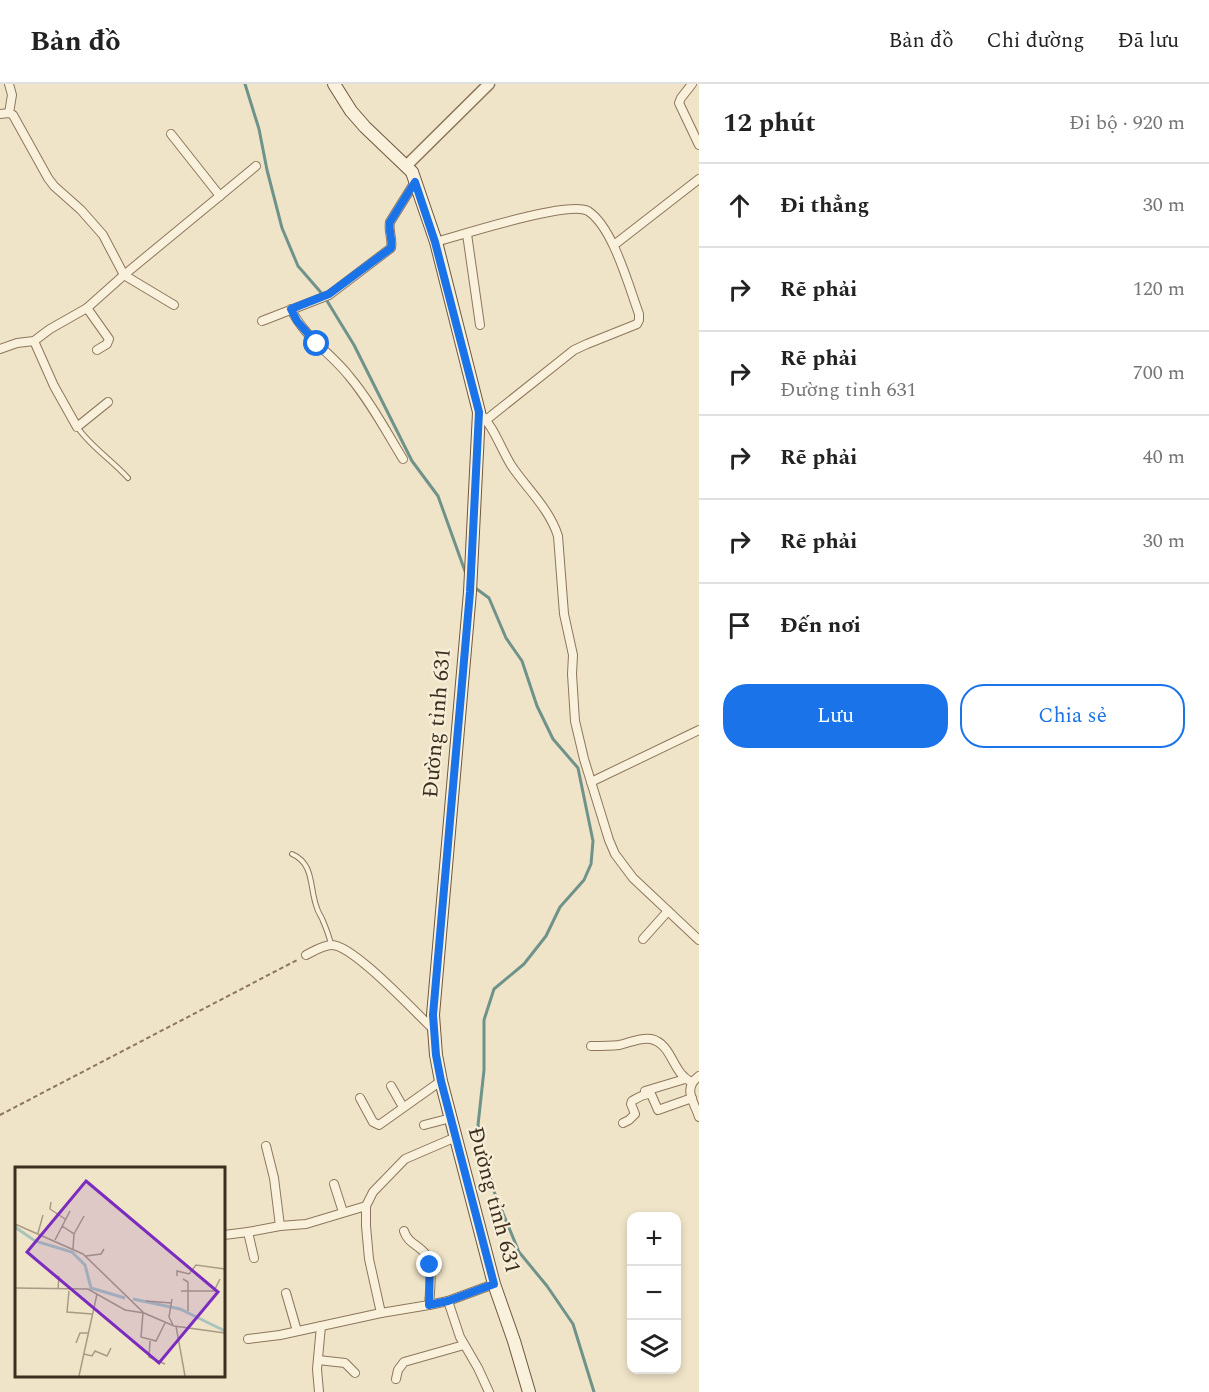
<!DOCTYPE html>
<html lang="vi">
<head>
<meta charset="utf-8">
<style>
	:root { --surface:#fff; --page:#f6f6f6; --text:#222; --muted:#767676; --line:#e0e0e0; --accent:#1a73e8 }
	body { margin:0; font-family:Spectral,serif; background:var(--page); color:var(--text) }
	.controls { position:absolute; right:18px; bottom:18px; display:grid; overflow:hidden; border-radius:12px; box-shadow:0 3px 9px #0003 }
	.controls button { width:54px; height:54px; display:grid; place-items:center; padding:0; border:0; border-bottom:2px solid var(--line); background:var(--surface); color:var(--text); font:30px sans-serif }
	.stop { position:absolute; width:18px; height:18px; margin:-14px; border:4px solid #1a73e8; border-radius:50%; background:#fff }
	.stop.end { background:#1a73e8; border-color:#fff; box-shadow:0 2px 6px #0008 }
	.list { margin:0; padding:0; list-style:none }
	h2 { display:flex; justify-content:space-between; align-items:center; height:78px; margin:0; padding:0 24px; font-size:26px }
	h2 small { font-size:20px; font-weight:400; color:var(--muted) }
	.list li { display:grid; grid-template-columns:39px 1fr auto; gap:18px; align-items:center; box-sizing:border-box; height:84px; padding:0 24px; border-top:2px solid var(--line) }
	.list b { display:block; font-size:22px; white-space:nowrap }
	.list p { margin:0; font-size:20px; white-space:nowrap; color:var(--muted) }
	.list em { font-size:20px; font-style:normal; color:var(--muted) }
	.actions { display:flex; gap:12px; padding:18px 24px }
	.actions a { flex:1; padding:14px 0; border:2px solid var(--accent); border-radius:24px; text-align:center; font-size:21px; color:var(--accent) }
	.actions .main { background:var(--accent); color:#fff }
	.icon { flex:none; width:33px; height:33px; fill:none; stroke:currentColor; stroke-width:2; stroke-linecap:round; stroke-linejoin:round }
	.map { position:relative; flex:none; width:699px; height:1308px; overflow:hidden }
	header { display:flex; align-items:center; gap:36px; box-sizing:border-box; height:84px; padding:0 30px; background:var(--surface); border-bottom:2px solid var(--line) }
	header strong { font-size:28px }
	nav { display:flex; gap:33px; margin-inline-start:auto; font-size:21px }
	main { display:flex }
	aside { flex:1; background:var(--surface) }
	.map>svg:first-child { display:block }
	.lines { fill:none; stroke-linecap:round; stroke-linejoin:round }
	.stream { stroke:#6f938a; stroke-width:3 }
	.service-casing { stroke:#8d765c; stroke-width:6 }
	.minor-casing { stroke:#8d765c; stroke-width:10 }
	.tertiary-casing { stroke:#8d765c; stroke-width:13 }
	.secondary-casing { stroke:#6f573f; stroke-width:14 }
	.path { stroke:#8d765c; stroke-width:2; stroke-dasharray:4.5 3; stroke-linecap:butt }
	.service { stroke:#faf1dc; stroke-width:4 }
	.minor { stroke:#faf1dc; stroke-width:8 }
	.tertiary { stroke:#faf1dc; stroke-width:10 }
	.secondary { stroke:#faf1dc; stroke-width:12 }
	.route { stroke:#1a73e8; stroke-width:8 }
	.labels { text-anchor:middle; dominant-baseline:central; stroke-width:4.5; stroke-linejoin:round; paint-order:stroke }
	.street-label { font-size:22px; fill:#3d2e20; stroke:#f7eed8 }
	.inset-river { fill:none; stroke:#a9c4bc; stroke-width:3 }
	.inset-road { fill:none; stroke:#a89b85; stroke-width:1.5 }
	.view { fill:#7b2cbf; fill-opacity:0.15; stroke:#7b2cbf; stroke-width:3 }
	.inset-edge { fill:none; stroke:#3d2e20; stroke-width:3 }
</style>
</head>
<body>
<header>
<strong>Bản đồ</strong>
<nav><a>Bản đồ</a><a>Chỉ đường</a><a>Đã lưu</a></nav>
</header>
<main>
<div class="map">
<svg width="699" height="1308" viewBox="0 0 699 1308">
	<rect width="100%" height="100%" fill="#f0e4c8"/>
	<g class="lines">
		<!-- stream -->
		<g class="stream">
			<path d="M245,0L259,45L267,86L282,144L298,182L324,212L354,261L412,377L438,412L466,490"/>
			<path d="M474,503L489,514L506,554L522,577L537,622L553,655L578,684L593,757L591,780L584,796L560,823L546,852L524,880L494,905L484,936V986L478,1041L493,1105L519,1168L547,1202L573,1240L594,1308"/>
		</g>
		<!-- service casing -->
		<g class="service-casing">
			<g id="service">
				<path d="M78,344C91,363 112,376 128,394"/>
				<path d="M292,770C315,780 309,804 317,824C318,829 322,833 323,837C326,844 329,852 331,860"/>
			</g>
		</g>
		<!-- minor casing -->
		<g class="minor-casing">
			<g id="minor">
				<path d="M692,0L681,14L679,19L699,61"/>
				<path d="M9,29L12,11L9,0"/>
				<path d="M0,30L9,29L13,31L48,94L54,102L81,126L103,151L124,191L174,221"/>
				<path d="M171,50L220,112"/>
				<path d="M467,150L480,241"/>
				<path d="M436,158C461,151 569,116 588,127C613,143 629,203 639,230V236L637,240L587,260L574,266L486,336"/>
				<path d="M614,161L699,95"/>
				<path d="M291,225C304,253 331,269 349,292C370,317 386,347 403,375"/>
				<path d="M262,237L329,211L391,164C393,155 388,147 390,138L415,98"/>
				<path d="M34,257L50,245L87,224"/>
				<path d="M0,265L17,259L34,257L54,302L77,343L108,318"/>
				<path d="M97,266L107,260L109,255L87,224L124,191L256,82"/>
				<path d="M479,328C494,343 500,363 511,381C527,405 549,424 558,452L564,530L573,571L572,590L575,637L584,675L609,756L615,770L633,794L699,856"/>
				<path d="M591,698L699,646"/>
				<path d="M643,855L668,827"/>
				<path d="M306,871C314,867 323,861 332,861C353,861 415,928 434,946"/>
				<path d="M591,962C600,962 610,962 619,961C629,959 640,953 651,955C673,960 672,990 692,998"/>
				<path d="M699,992C682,1005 694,1017 699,1033"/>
				<path d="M391,1002L403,1023"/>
				<path d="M645,1007L685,995"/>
				<path d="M360,1014L373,1038L379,1041L441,997"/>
				<path d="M623,1039L629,1036L635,1030L631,1020L632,1017C637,1014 645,1009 651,1010L658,1026L692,1014"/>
				<path d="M424,1041L451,1034"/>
				<path d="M266,1062L274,1094L280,1142"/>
				<path d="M334,1100L343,1128"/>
				<path d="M404,1147C408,1160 420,1161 427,1172C433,1181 430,1209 429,1221"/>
				<path d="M248,1148L254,1174"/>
				<path d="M224,1151L248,1148L280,1142L306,1140L366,1122"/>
				<path d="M286,1209L297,1247"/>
				<path d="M448,1217L460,1253L478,1284L489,1308"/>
				<path d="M381,1229L369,1175L366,1142V1122L373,1108L405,1075L456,1053"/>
				<path d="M248,1255L280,1251L381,1229L429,1221L448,1217L494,1200"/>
				<path d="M318,1276L345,1279L355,1289"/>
				<path d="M396,1295L398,1286L404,1278L464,1261"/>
				<path d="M319,1308L317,1285L321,1242"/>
			</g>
		</g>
		<!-- tertiary casing -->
		<g class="tertiary-casing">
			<path id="tertiary" d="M406,82L489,0"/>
		</g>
		<!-- secondary casing -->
		<g class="secondary-casing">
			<path id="secondary" d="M334,0L351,27L365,43L412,88L436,158L479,328L470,508L433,931L436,971L441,997L494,1200L514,1257L529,1308"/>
		</g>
		<!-- path -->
		<path class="path" d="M0,1031L299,875"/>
		<!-- service -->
		<use href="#service" class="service"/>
		<!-- minor -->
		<use href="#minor" class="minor"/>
		<!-- tertiary -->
		<use href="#tertiary" class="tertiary"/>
		<!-- secondary -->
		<use href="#secondary" class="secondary"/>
	</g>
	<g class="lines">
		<!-- route -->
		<path class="route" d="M317,260L297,237L291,225L329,210L391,164C393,155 388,147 390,138L415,98L435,158L479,328L470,508L433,931L436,971L441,997L494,1200L448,1217L429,1221L430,1181"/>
	</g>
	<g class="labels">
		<!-- street labels -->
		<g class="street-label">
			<text transform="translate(437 639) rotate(-85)">Đường tỉnh 631</text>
			<text transform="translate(494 1116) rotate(75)">Đường tỉnh 631</text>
		</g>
	</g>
	<!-- overview -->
	<g transform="translate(15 1083)">
		<rect width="210" height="210" fill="#f0e4c8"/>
		<path class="inset-river" d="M0,60L20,74L57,85L70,98L76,121L110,131M118,132L165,142L210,164"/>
		<path class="inset-road" d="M36,35L35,42L50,52M0,57L68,87L129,146L159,159L210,166M47,59L59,67L58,82M23,66L28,48M59,67L69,49M40,73L55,44M71,89L86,87L89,82M37,107L44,110L43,122M162,109V104L174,107L181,98L210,102M168,112L173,115V144M0,121L73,122L110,143L129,146M54,124L52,145L77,147M166,124H199L205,112M157,132L154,150L158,158M131,134L156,136M128,146L126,170L141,174L150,156M161,159L170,209M135,174L134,190L150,197M61,176L65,166H73M69,187L77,189L80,184L92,189L96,181M64,209L82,127"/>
		<path class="view" d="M71,14L203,125L144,196L12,85Z"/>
		<rect width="210" height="210" class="inset-edge"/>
	</g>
</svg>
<div class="controls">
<button>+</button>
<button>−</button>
<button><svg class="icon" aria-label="layers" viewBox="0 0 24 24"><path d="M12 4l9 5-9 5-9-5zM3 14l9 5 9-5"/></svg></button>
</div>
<div class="stop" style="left:317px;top:260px"></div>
<div class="stop end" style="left:430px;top:1181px"></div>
</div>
<aside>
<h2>12 phút<small>Đi bộ · 920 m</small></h2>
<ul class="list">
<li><svg class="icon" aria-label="ahead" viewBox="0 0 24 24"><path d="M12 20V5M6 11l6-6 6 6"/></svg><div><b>Đi thẳng</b></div><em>30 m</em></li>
<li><svg class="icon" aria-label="right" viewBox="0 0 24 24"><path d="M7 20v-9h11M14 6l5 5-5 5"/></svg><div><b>Rẽ phải</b></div><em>120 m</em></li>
<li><svg class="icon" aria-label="right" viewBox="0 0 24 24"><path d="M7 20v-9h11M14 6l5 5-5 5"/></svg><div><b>Rẽ phải</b><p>Đường tỉnh 631</p></div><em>700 m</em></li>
<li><svg class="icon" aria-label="right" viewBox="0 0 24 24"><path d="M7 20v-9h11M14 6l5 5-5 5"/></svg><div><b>Rẽ phải</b></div><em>40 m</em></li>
<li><svg class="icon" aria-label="right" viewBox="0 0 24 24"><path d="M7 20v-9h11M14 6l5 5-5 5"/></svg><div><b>Rẽ phải</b></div><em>30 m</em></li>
<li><svg class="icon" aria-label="arrive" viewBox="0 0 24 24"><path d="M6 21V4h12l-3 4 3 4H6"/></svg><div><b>Đến nơi</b></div></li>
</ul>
<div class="actions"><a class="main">Lưu</a><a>Chia sẻ</a></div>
</aside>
</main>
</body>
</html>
